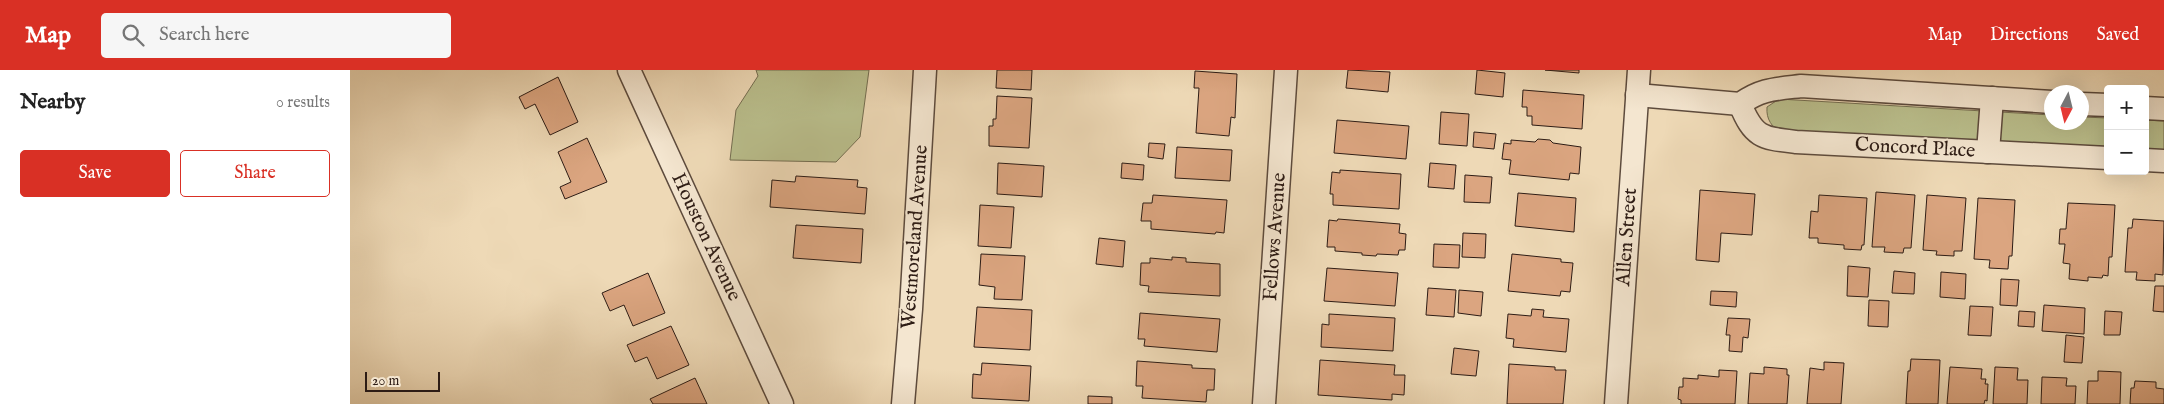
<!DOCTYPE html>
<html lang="en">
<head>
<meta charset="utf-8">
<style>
	:root { --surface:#fff; --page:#f6f6f6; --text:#222; --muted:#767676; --line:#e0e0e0; --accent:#d93025 }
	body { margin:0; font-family:"IM FELL English",serif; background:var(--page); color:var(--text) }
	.controls { position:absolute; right:15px; top:15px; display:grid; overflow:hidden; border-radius:5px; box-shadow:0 5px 20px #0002 }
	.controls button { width:45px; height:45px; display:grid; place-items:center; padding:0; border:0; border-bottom:1px solid var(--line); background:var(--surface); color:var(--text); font:25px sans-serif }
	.compass { position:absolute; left:1694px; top:15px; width:45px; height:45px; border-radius:50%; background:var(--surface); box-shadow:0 5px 20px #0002; rotate:187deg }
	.scale { position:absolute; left:15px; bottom:12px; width:75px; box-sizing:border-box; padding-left:5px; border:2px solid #2d1c15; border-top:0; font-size:14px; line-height:18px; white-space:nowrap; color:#2d1c15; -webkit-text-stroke:4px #f4e6d0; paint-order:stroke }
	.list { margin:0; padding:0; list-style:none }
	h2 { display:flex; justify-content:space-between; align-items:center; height:65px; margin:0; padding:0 20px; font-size:21px }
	h2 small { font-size:16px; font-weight:400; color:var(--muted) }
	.actions { display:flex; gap:10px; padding:15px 20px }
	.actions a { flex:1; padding:11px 0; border:1px solid var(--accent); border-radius:5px; text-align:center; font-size:18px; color:var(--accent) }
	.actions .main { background:var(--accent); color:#fff }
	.icon { flex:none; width:28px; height:28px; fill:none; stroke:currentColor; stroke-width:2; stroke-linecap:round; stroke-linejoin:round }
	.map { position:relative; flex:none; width:1814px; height:334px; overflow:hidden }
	header { display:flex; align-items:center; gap:30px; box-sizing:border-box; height:70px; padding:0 25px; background:var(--accent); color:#fff }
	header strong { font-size:24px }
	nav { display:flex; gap:28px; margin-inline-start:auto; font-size:18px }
	.search { width:350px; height:45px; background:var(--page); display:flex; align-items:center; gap:12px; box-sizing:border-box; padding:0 18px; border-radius:5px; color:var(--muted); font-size:19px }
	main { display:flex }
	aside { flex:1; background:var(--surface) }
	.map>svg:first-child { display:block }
	.green { fill:#babf8d; stroke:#746e51 }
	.building { fill:#dba580; stroke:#2d1c15 }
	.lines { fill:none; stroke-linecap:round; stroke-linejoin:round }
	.street-casing { stroke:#5d4b3d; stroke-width:25 }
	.street { stroke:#f4e6d0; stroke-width:22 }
	.labels { text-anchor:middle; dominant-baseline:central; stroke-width:4; stroke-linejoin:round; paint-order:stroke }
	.street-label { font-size:20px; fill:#2d1c15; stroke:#f4e6d0 }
</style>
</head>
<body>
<header>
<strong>Map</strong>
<div class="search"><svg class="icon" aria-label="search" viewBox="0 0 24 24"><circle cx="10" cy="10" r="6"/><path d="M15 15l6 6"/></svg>Search here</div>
<nav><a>Map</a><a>Directions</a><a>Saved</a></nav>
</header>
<main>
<aside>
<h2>Nearby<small>0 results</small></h2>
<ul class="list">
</ul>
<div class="actions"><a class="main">Save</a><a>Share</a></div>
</aside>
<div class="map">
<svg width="1814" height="334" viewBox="0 0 1814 334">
	<rect width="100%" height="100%" fill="#eed9b6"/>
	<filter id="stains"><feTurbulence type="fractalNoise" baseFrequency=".004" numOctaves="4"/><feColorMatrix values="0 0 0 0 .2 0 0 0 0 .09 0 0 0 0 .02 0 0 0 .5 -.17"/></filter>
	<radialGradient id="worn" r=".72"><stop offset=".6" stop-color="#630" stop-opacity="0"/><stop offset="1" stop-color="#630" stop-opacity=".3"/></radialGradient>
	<!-- green -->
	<g class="green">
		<path d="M406,0H519L510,67L486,92L380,90L386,40L408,6Z"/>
		<path d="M1429,29L1701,45L1702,52H1732V47L1758,48V82L1431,64C1422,56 1416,50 1417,37Z"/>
		<path d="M1795,50L1814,51V84H1795Z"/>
	</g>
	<!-- building -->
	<g class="building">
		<path d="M647,0H682L681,20L646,18Z"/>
		<path d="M998,0L1040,2L1038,22L996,18Z"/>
		<path d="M1127,0L1155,3L1153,27L1125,24Z"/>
		<path d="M1195,0H1229V3Z"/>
		<path d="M845,1L887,4L885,48L881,47L879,66L846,63L849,18H844Z"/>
		<path d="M208,7L228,52L200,65L185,34L175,39L169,27Z"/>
		<path d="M1173,20L1234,25L1232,59L1182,55V46H1177V37H1172Z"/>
		<path d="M647,26L682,28L679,78L639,76V56H643V49H646Z"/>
		<path d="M1091,42L1119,44L1117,76L1089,74Z"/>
		<path d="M987,50L1059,56L1056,89L984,83Z"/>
		<path d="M1124,62L1146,64L1144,79L1123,77Z"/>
		<path d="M237,68L257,112L215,129L210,117L221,112L208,82Z"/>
		<path d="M1188,69L1200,70L1203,73L1231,77L1229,104L1220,103L1219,110L1159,104L1161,90L1152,89L1154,73L1161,74V70L1185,72Z"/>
		<path d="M799,73L815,74L813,89L798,87Z"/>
		<path d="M827,77L882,80L880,111L825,108Z"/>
		<path d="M648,93L694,96L692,127L647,124Z"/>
		<path d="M772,93L794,95L793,110L771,108Z"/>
		<path d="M1080,93L1106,95L1104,119L1078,117Z"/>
		<path d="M990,100L1051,104L1049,139L983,135V124H980L982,102L990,103Z"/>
		<path d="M1115,105L1142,107L1140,133L1114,132Z"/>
		<path d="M446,106L508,110L507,117L517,118L515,144L420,137L422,110L445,112Z"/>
		<path d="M1350,120L1405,124L1402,165L1371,163L1369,192L1346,190Z"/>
		<path d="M1526,122L1565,125L1561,178H1554L1553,183L1534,182L1535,177H1522Z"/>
		<path d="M1168,123L1226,128L1224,162L1165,156Z"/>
		<path d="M803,125L877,130L874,163L866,162L865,164L801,159V151H791L793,133H802Z"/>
		<path d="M1469,125L1517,128L1514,175H1512L1511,180L1494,179V175L1468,173V168H1459L1461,141L1468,142Z"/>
		<path d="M1577,125L1616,128L1612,181H1604V186L1586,185L1587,181L1573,180Z"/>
		<path d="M1628,128L1665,130L1662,186H1659L1658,199L1639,198L1640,190L1624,189Z"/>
		<path d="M1718,133L1765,135L1762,187H1759L1758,206L1753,205L1752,208L1738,207V211L1719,209L1720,194L1713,193L1715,174H1709L1710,159H1716Z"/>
		<path d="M630,135L664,137L661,178L628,176Z"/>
		<path d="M988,149L1050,154L1049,163L1056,164L1055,180H1049L1048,185L1027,184L1026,186L1012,185V183L985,181V177H977L979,150L987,151Z"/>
		<path d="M1783,149L1814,151L1813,205L1805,204V211L1786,210L1787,202H1775L1778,158H1782Z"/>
		<path d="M446,155L513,159L511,193L443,188Z"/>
		<path d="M1113,163L1136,164L1135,188L1112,187Z"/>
		<path d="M749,168L775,171L773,197L746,194Z"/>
		<path d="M1084,174L1110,175L1109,198L1083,197Z"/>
		<path d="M631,184L675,186L672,230L644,229L645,217L629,215Z"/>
		<path d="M1162,184L1211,189V192L1223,193L1220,222L1211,221L1210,226L1158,221Z"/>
		<path d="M822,187L836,188V192L870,194V226L798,222L799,216L790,215L791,193H800V188L822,190Z"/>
		<path d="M1498,196L1520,198L1518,227L1497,226Z"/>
		<path d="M977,198L1048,203L1045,236L974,231Z"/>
		<path d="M1544,201L1565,203L1564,224L1542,223Z"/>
		<path d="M1591,202L1616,204L1615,229L1590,227Z"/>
		<path d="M298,203L315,243L283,256L274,235L260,241L252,223Z"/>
		<path d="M1651,209L1669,210L1667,236L1650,235Z"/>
		<path d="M1805,216H1814V242L1803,241Z"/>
		<path d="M1078,218L1106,220L1104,247L1076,245Z"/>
		<path d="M1109,220L1133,222L1131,246L1108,243Z"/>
		<path d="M1361,221L1387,222L1386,237L1360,235Z"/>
		<path d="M1519,230L1539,231L1538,257L1518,256Z"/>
		<path d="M1694,235L1735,238L1734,264L1692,261Z"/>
		<path d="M1620,236L1643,237L1641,266L1618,265Z"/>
		<path d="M627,237L682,240L680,280L624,277Z"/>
		<path d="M1182,239L1194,240L1193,247L1219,249L1216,282L1163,277L1164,269L1156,268L1158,244L1181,246Z"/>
		<path d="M1669,241L1685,242L1684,257L1668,256Z"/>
		<path d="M1755,241L1772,242L1770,265H1754Z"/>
		<path d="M790,243L870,249L867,282L794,276L795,269H788Z"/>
		<path d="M979,244L1045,248L1043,281L971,277L972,254L979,255Z"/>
		<path d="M1378,248L1400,249L1398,268L1393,267L1392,282L1379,281L1380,265H1376Z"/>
		<path d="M321,256L339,295L307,309L297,287L285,292L277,275Z"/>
		<path d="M1716,265L1734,267L1732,293L1714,292Z"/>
		<path d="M1104,278L1129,281L1126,306L1101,304Z"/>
		<path d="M1561,289L1590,290L1588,334H1556L1558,301H1560Z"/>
		<path d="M970,290L1045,295L1044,305H1055L1054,325L1042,324V330L968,325Z"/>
		<path d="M787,291L842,295V298L865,299L864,320H857L856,332L792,328L793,316H786Z"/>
		<path d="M1474,292L1494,293L1491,334H1457L1460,298L1474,300Z"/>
		<path d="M632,293L681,296L679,331L622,328L623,304L631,305Z"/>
		<path d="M1159,294L1205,297V300H1216L1213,334H1157Z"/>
		<path d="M1414,297L1437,299V305H1439L1437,334H1398L1400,303L1414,304Z"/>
		<path d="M1600,297L1632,299L1631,309H1636L1635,314H1638L1637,331L1635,330L1634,334H1597Z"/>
		<path d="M1645,297L1668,298L1667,310H1678L1677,334H1643Z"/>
		<path d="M1369,300L1387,301L1385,334H1331V330L1328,329L1329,317H1333V308L1348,309V305L1369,307Z"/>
		<path d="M1748,301L1771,302L1770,334H1737L1738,311H1748Z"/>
		<path d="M1692,307L1717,308L1716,316H1726L1725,334H1691Z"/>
		<path d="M345,308L357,334H303L300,329Z"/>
		<path d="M1785,311L1806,312V318L1814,319V334H1780L1781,318H1784Z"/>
		<path d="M738,326L762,327V334H738Z"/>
	</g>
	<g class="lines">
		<!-- street casing -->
		<g class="street-casing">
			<g id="street">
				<path d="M279,0L432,334"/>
				<path d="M1287,25L1390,34C1411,19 1425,19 1451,16L1702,32"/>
				<path d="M1390,34C1404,68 1412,68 1446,72L1758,88"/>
				<path d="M1732,34L1758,35"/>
				<path d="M1795,38L1814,39"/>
				<path d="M1638,82L1642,28"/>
				<path d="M1795,90L1814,91"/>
				<path d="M553,334L561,239L575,0"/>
				<path d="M914,334L936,0"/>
				<path d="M1266,334L1289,0"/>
			</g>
		</g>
		<!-- street -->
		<use href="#street" class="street"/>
	</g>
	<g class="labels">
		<!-- street labels -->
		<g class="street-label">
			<text transform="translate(1565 78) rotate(3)">Concord Place</text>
			<text transform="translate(356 167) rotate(65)">Houston Avenue</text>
			<text transform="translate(565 167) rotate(-86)">Westmoreland Avenue</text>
			<text transform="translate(925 167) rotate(-86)">Fellows Avenue</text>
			<text transform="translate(1277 167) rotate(-86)">Allen Street</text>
		</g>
	</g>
	<rect width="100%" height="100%" filter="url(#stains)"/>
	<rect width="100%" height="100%" fill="url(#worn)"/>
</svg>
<div class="controls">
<button>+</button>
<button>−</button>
</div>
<svg class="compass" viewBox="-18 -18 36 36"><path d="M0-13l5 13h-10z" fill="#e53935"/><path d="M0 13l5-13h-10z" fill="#767676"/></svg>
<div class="scale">20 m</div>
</div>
</main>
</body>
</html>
